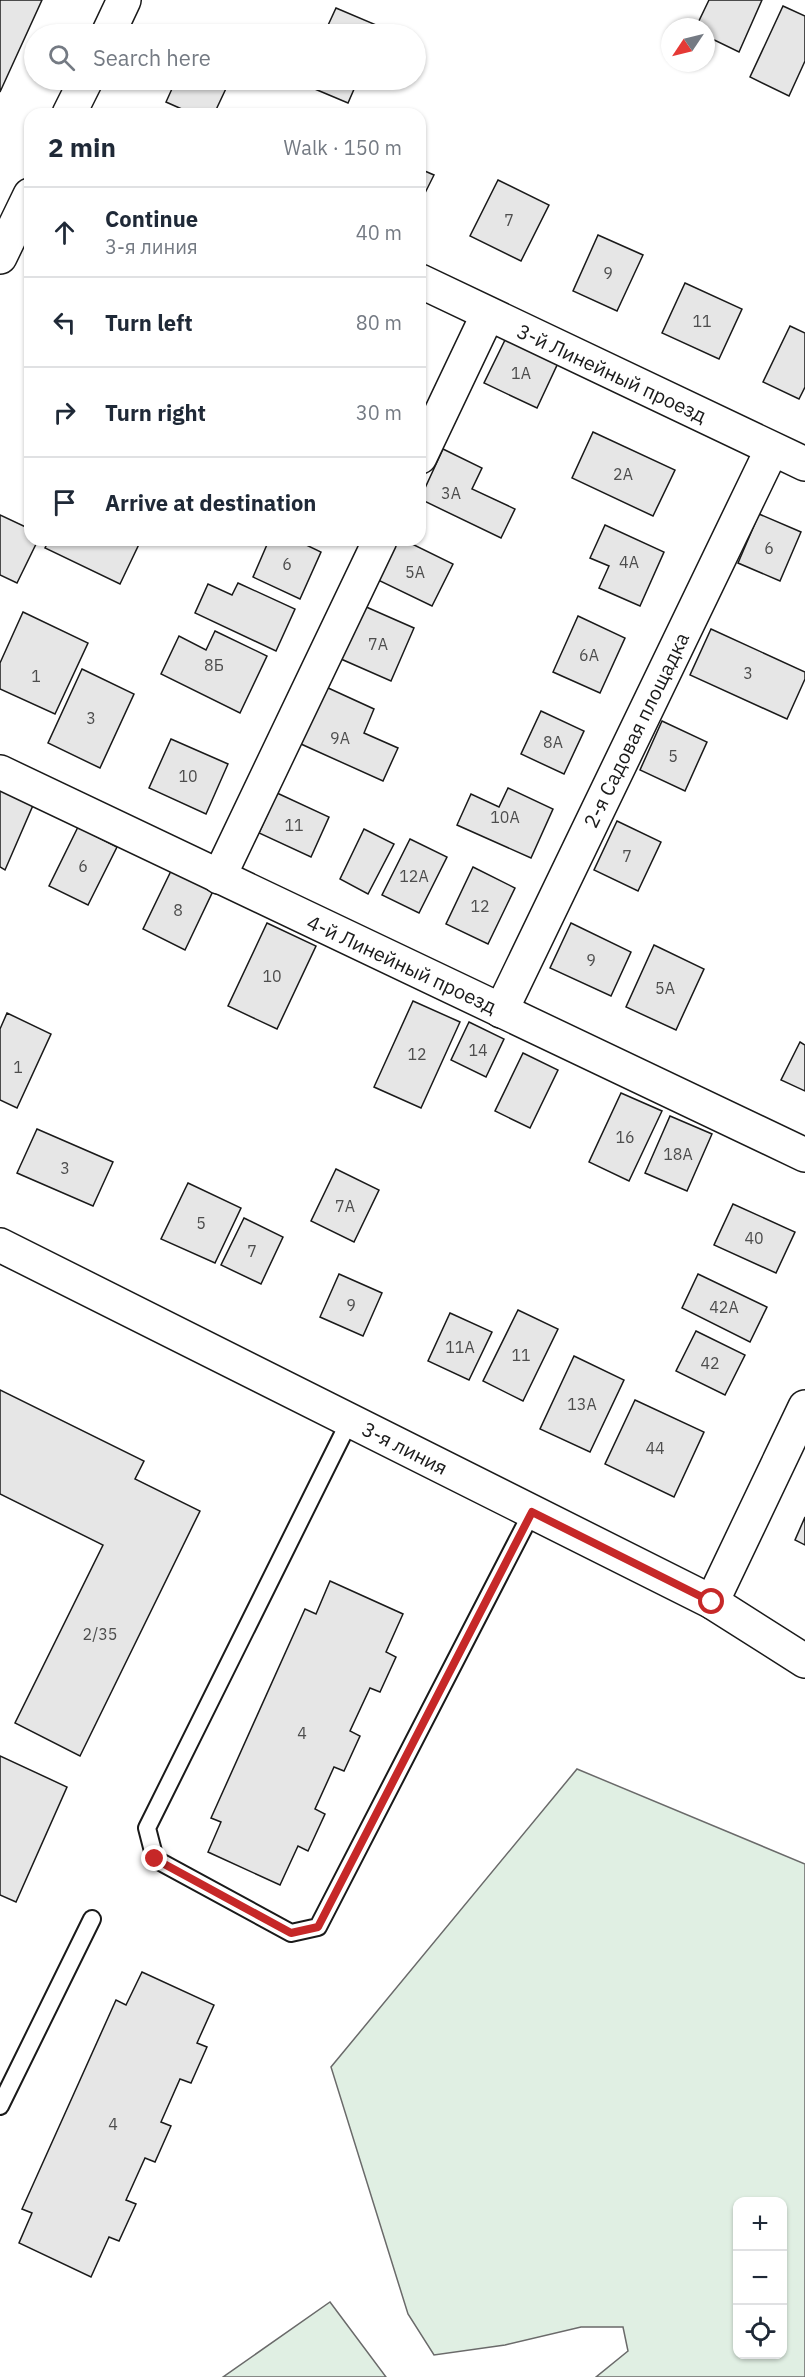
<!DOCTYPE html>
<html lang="en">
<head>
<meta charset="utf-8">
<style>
	:root { --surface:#fff; --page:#f2f2f3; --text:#1f2937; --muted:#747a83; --line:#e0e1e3 }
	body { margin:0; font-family:"IBM Plex Sans",sans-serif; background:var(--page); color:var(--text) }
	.controls { position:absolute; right:18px; bottom:18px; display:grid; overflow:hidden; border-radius:12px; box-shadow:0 2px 4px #0004 }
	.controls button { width:54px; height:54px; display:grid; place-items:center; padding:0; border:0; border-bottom:2px solid var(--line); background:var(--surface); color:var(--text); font:30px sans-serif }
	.compass { position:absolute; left:661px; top:18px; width:54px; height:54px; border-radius:50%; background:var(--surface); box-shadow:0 2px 4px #0004; rotate:235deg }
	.stop { position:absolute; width:18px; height:18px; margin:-14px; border:4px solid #c62828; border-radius:50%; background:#fff }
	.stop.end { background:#c62828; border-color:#fff; box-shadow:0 2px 6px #0008 }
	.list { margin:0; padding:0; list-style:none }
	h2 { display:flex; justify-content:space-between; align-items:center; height:78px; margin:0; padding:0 24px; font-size:26px }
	h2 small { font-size:20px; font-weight:400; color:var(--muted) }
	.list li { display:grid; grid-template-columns:39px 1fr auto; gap:18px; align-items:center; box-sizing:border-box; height:90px; padding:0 24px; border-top:2px solid var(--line) }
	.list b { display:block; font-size:22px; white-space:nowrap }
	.list p { margin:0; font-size:20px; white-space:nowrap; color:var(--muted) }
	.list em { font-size:20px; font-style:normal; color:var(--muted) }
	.icon { flex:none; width:33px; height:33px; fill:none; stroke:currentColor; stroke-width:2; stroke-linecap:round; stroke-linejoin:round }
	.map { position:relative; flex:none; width:805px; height:2377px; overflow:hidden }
	.search { position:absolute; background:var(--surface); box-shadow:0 2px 4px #0004; left:24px; top:24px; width:402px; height:66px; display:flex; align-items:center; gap:15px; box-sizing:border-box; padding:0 21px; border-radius:33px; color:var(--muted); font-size:22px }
	.panel { position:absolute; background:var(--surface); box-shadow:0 2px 4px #0004; left:24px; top:108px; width:402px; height:438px; border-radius:18px }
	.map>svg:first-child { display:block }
	.green { fill:#e0efe3; stroke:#6a6a6a; stroke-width:1.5; fill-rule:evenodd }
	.building { fill:#e6e6e6; stroke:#1a1a1a; stroke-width:1.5 }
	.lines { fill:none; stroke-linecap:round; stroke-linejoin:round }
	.lane-casing { stroke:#1a1a1a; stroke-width:20 }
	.street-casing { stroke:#1a1a1a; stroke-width:36 }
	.secondary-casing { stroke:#1a1a1a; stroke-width:36 }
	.lane { stroke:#fff; stroke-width:16 }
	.street { stroke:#fff; stroke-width:33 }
	.secondary { stroke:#fff; stroke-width:33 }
	.route { stroke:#c62828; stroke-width:8 }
	.labels { text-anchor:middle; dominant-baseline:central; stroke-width:4.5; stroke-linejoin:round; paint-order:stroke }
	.number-label { font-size:16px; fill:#4d4d4d }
	.street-label { font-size:20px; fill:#1a1a1a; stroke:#fff }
</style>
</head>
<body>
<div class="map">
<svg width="805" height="2377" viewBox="0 0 805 2377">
	<rect width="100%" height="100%" fill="#fff"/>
	<!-- green -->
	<g class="green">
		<path d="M577,1769L805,1864V2377H596L628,2351L623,2327H581L505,2345L434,2355L408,2314L331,2067ZM738,2202H782V2354H738Z"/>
		<path d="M330,2302L386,2377H223Z"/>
	</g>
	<!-- building -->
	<g class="building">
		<path d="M0,0H42L0,92Z"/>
		<path d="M709,0H762L739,52L706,36V27H696Z"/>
		<path d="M783,6L805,16V61L789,96L750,77Z"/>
		<path d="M336,8L381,27L377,34H324Z"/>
		<path d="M176,80H230L214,114H193L166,102Z"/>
		<path d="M305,80H358L348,103L303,84Z"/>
		<path d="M420,169L434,175L420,203Z"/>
		<path d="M498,180L549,205L521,261L470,236Z"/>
		<path d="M598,235L643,255L617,311L573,291Z"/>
		<path d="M685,283L742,309L719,359L662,333Z"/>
		<path d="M790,326L805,333V387L799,399L763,382Z"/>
		<path d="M506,338L558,363L537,408L484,383Z"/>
		<path d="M30,395V410L25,407Z"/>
		<path d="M593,432L675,470L653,516L572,478Z"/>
		<path d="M443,449L482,468L472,489L515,509L501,538L420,499Z"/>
		<path d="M759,514L801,532L780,581L738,563Z"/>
		<path d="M0,515L30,529V540H38L17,583L0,575Z"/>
		<path d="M605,525L664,552L640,606L599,588L609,566L590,558Z"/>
		<path d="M49,540H141L120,584L45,548Z"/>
		<path d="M269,540H296L321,552L300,599L253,577Z"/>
		<path d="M398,540H404L453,564L432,606L378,580Z"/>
		<path d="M238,583L295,609L276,651L195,613L208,584L232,595Z"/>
		<path d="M364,606L414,628L391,681L341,659Z"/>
		<path d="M23,612L88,643L55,714L0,689V663Z"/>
		<path d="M578,616L625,638L600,693L553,672Z"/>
		<path d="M711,629L805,672V679L787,719L690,675Z"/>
		<path d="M215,631L267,656L240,713L161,674L179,636L206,650Z"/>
		<path d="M82,669L134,694L100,768L48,743Z"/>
		<path d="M326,687L374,709L364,733L398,748L383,781L301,744Z"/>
		<path d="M541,711L584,731L564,774L521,754Z"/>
		<path d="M662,721L707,742L685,791L640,770Z"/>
		<path d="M171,739L228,764L206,814L149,788Z"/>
		<path d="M0,787L34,803L5,870L0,867Z"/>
		<path d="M508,788L553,809L531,858L457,825L471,794L499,807Z"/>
		<path d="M277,793L329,817L311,857L259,833Z"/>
		<path d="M617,821L661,842L638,891L594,870Z"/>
		<path d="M78,827L117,847L88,905L49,886Z"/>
		<path d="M364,829L394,844L368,894L340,879Z"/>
		<path d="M410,839L447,857L419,913L382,895Z"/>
		<path d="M473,867L515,888L488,944L446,924Z"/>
		<path d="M171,871L213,891L185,950L143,929Z"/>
		<path d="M267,923L316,946L277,1029L228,1006Z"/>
		<path d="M571,923L631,952L611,996L550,968Z"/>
		<path d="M654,945L704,969L676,1030L626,1007Z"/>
		<path d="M413,1001L460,1022L421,1108L374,1087Z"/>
		<path d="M7,1013L51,1034L17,1108L0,1100V1029Z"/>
		<path d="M469,1022L504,1039L486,1077L451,1060Z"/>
		<path d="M800,1042L805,1045V1091L781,1080Z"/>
		<path d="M523,1053L558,1070L530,1128L495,1111Z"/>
		<path d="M621,1093L662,1111L629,1181L589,1162Z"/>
		<path d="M670,1116L712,1134L687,1191L645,1173Z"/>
		<path d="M37,1129L113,1162L93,1206L17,1173Z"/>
		<path d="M336,1169L379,1190L354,1242L311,1221Z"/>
		<path d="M188,1183L241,1208L215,1263L161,1239Z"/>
		<path d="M733,1204L795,1232L776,1273L714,1245Z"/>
		<path d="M244,1218L283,1237L261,1284L221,1265Z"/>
		<path d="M339,1274L382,1293L363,1336L320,1317Z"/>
		<path d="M698,1274L767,1307L750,1342L682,1308Z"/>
		<path d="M518,1310L558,1329L523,1401L483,1381Z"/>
		<path d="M450,1313L492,1332L469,1380L428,1361Z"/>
		<path d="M696,1331L745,1355L725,1395L676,1371Z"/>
		<path d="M574,1356L624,1380L590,1452L540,1429Z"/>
		<path d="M0,1390L144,1461L135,1479L200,1511L80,1756L15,1723L103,1545L0,1494Z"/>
		<path d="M635,1400L704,1432L674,1497L605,1464Z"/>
		<path d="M805,1517V1545L795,1540Z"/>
		<path d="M330,1581L403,1614L386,1652L396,1657L380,1692L370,1688L350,1731L360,1736L344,1771L334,1767L315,1809L325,1814L308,1851L298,1846L280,1885L208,1852L221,1822L211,1818L305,1609L316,1614Z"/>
		<path d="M0,1756L67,1787L16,1902L0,1895Z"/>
		<path d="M142,1972L214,2005L197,2043L207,2047L191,2083L180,2079L161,2122L171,2126L155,2162L145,2158L126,2200L136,2204L119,2241L109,2237L91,2277L19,2243L32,2213L22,2209L116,2000L126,2005Z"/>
	</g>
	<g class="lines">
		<!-- lane casing -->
		<g class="lane-casing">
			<g id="lane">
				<path d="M350,1420L147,1828L155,1859L291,1933L318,1927L532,1512"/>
				<path d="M0,2106L92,1919"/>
			</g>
		</g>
		<!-- street casing -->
		<g class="street-casing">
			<g id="street">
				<path d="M420,281L805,464"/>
				<path d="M420,457L488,314"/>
				<path d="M0,772L805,1155"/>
				<path d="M219,877L380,540"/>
				<path d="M501,1011L772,449"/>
				<path d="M0,1245L712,1602L805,1661"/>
				<path d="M712,1602L805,1407"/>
			</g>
		</g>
		<!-- secondary casing -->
		<g class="secondary-casing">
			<g id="secondary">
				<path d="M108,34L124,0"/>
				<path d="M69,114L86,80"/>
				<path d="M0,257L30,195"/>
			</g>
		</g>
		<!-- lane -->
		<use href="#lane" class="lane"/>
		<!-- street -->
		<use href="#street" class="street"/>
		<!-- secondary -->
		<use href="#secondary" class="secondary"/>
	</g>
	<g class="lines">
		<!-- route -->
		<path class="route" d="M155,1859L291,1933L318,1927L532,1512L712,1602"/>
	</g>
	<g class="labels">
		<!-- number labels -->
		<g class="number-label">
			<text x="509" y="220">7</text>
			<text x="608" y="273">9</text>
			<text x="702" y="321">11</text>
			<text x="521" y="373">1А</text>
			<text x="623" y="474">2А</text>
			<text x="451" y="493">3А</text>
			<text x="769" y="548">6</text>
			<text x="629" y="562">4А</text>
			<text x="287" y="564">6</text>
			<text x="415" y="572">5А</text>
			<text x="378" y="644">7А</text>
			<text x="589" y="655">6А</text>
			<text x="214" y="665">8Б</text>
			<text x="748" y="673">3</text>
			<text x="36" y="676">1</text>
			<text x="91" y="718">3</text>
			<text x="340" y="738">9А</text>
			<text x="553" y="742">8А</text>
			<text x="673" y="756">5</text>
			<text x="188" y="776">10</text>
			<text x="505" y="817">10А</text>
			<text x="294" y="825">11</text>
			<text x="627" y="856">7</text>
			<text x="83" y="866">6</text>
			<text x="414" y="876">12А</text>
			<text x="480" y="906">12</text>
			<text x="178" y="910">8</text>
			<text x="591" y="960">9</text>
			<text x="272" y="976">10</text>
			<text x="665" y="988">5А</text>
			<text x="478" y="1050">14</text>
			<text x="417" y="1054">12</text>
			<text x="18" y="1067">1</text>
			<text x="625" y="1137">16</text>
			<text x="678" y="1154">18А</text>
			<text x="65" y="1168">3</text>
			<text x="345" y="1206">7А</text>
			<text x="201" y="1223">5</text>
			<text x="754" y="1238">40</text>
			<text x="252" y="1251">7</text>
			<text x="351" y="1305">9</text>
			<text x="724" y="1307">42А</text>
			<text x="460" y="1347">11А</text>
			<text x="521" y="1355">11</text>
			<text x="710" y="1363">42</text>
			<text x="582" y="1404">13А</text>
			<text x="655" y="1448">44</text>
			<text x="100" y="1634">2/35</text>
			<text x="302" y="1733">4</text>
			<text x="113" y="2124">4</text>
		</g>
		<!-- street labels -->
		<g class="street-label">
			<text transform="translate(612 373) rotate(25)">3-й Линейный проезд</text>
			<text transform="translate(636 730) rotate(-64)">2-я Cадовая площадка</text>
			<text transform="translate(402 964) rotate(25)">4-й Линейный проезд</text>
			<text transform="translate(405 1448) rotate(27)">3-я линия</text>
		</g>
	</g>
</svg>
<div class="controls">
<button>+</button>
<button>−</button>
<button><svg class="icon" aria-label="locate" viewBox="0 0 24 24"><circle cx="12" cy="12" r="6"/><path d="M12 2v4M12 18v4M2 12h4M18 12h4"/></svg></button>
</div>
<svg class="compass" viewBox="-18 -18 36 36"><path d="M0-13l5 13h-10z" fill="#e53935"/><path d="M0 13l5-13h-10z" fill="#747a83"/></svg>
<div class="stop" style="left:712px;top:1602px"></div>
<div class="stop end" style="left:155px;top:1859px"></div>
<div class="search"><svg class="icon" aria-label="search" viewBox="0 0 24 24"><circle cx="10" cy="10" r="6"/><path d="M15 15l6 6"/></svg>Search here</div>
<section class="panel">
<h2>2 min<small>Walk · 150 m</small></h2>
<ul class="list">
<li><svg class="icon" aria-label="ahead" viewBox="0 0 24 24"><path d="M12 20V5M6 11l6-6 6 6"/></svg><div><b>Continue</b><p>3-я линия</p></div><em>40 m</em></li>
<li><svg class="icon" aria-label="left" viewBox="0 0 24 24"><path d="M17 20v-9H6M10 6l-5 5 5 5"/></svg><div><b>Turn left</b></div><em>80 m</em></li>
<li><svg class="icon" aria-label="right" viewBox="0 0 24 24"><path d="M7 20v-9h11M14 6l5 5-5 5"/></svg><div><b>Turn right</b></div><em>30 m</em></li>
<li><svg class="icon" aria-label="arrive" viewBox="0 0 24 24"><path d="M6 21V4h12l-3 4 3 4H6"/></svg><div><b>Arrive at destination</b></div></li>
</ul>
</section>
</div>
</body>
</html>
